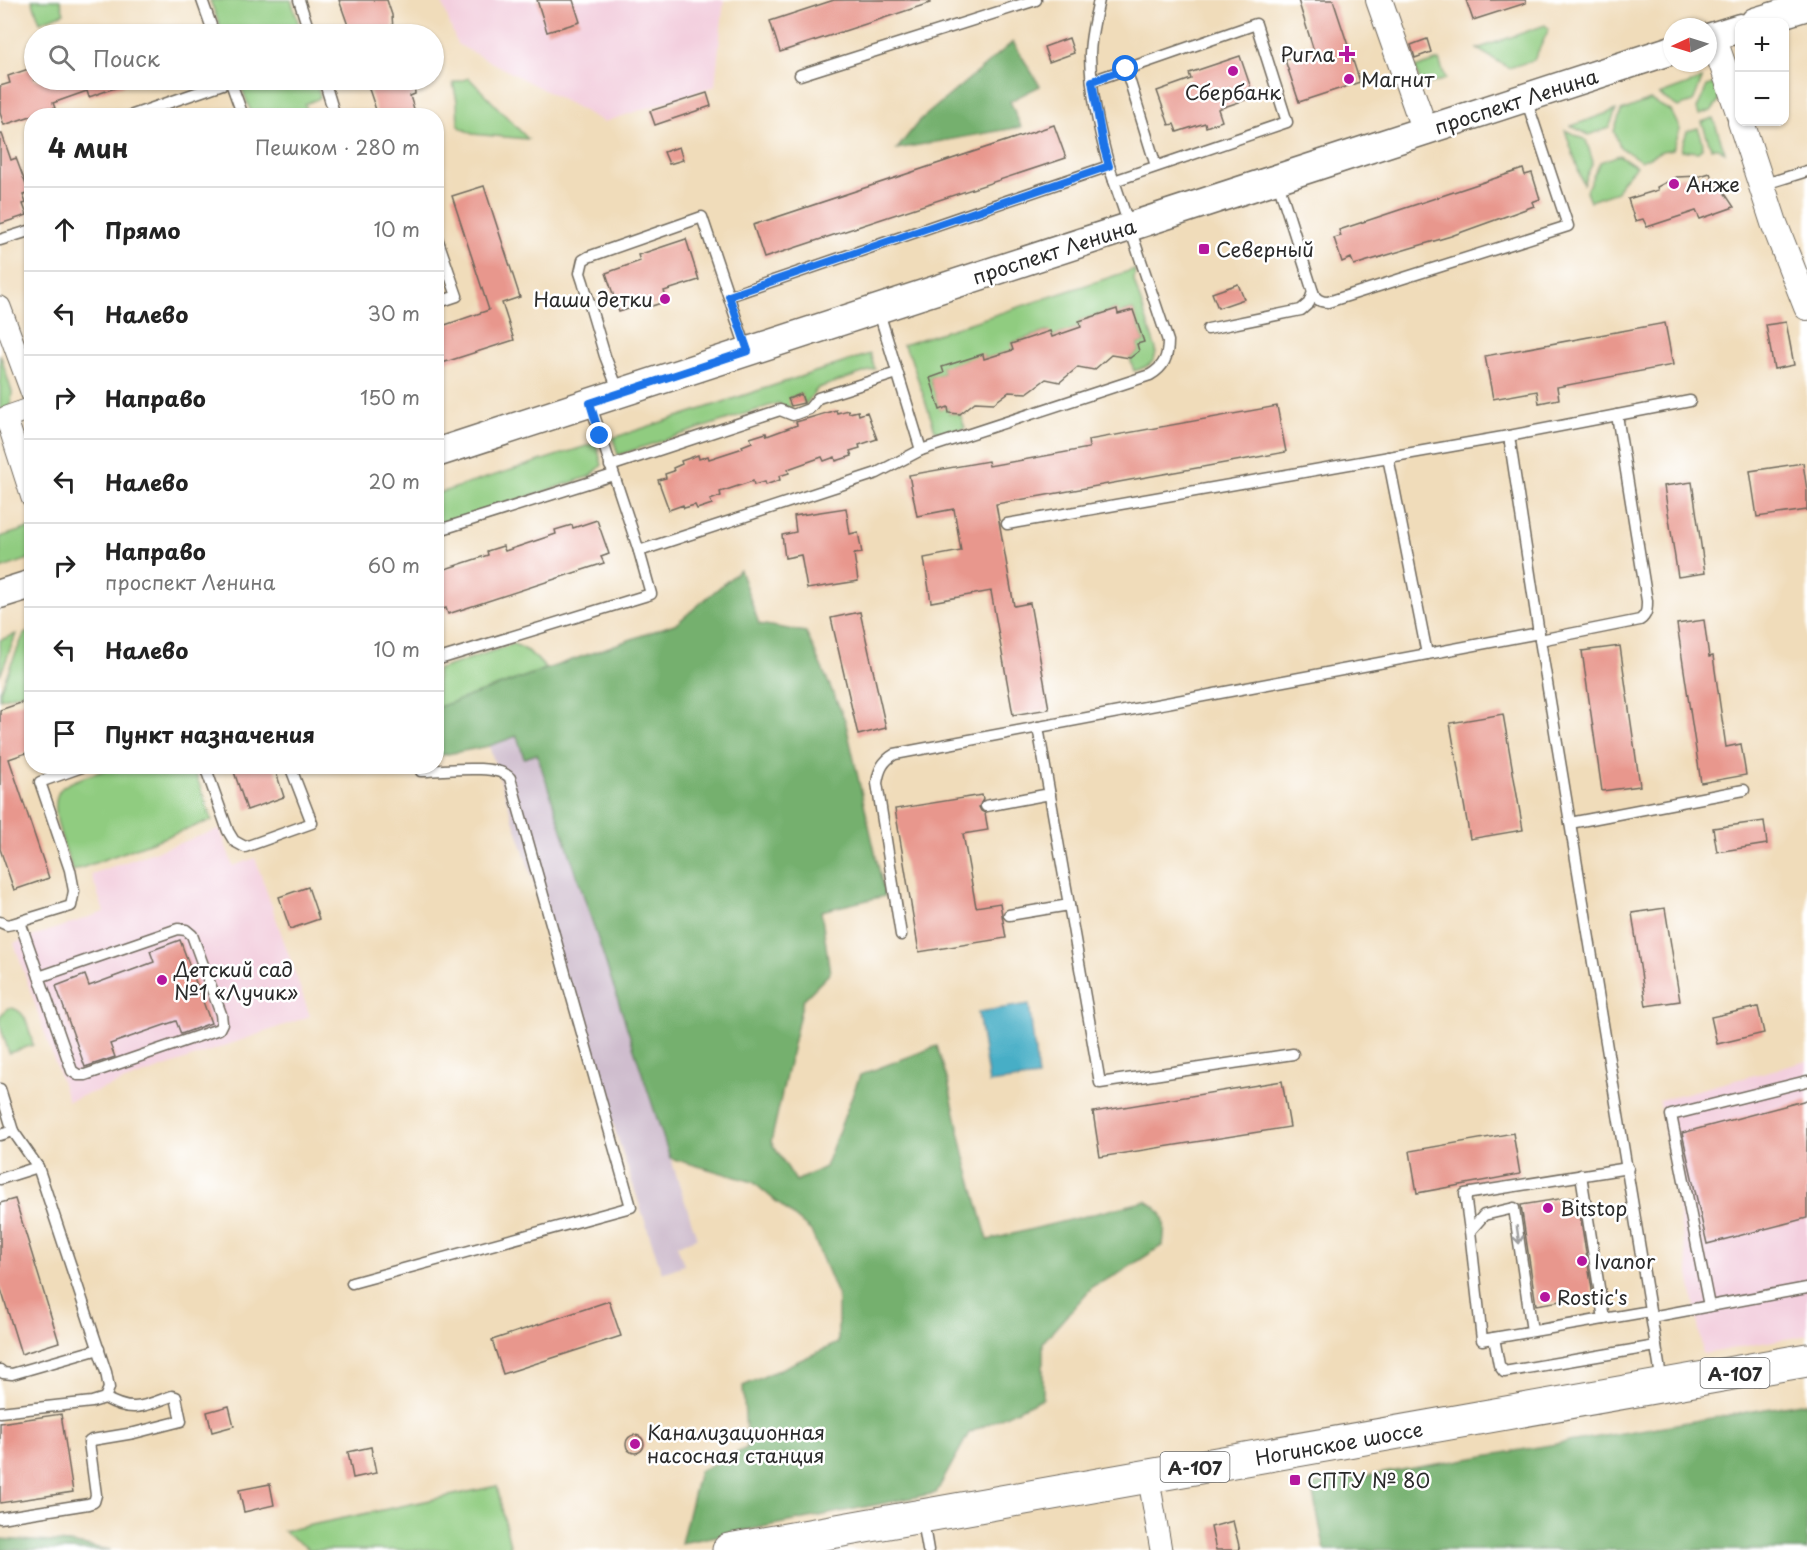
<!DOCTYPE html>
<html lang="ru">
<head>
<meta charset="utf-8">
<style>
	:root { --surface:#fff; --page:#f6f6f6; --text:#222; --muted:#767676; --line:#e0e0e0 }
	body { margin:0; font-family:"Playpen Sans",sans-serif; background:var(--page); color:var(--text) }
	.controls { position:absolute; right:18px; top:18px; display:grid; overflow:hidden; border-radius:12px; box-shadow:0 2px 4px #0004 }
	.controls button { width:54px; height:54px; display:grid; place-items:center; padding:0; border:0; border-bottom:2px solid var(--line); background:var(--surface); color:var(--text); font:30px sans-serif }
	.compass { position:absolute; left:1663px; top:18px; width:54px; height:54px; border-radius:50%; background:var(--surface); box-shadow:0 2px 4px #0004; rotate:266deg }
	.stop { position:absolute; width:18px; height:18px; margin:-14px; border:4px solid #1a73e8; border-radius:50%; background:#fff }
	.stop.end { background:#1a73e8; border-color:#fff; box-shadow:0 2px 6px #0008 }
	.list { margin:0; padding:0; list-style:none }
	h2 { display:flex; justify-content:space-between; align-items:center; height:78px; margin:0; padding:0 24px; font-size:26px }
	h2 small { font-size:20px; font-weight:400; color:var(--muted) }
	.list li { display:grid; grid-template-columns:39px 1fr auto; gap:18px; align-items:center; box-sizing:border-box; height:84px; padding:0 24px; border-top:2px solid var(--line) }
	.list b { display:block; font-size:22px; white-space:nowrap }
	.list p { margin:0; font-size:20px; white-space:nowrap; color:var(--muted) }
	.list em { font-size:20px; font-style:normal; color:var(--muted) }
	.icon { flex:none; width:33px; height:33px; fill:none; stroke:currentColor; stroke-width:2; stroke-linecap:round; stroke-linejoin:round }
	.map { position:relative; flex:none; width:1807px; height:1550px; overflow:hidden }
	.search { position:absolute; background:var(--surface); box-shadow:0 2px 4px #0004; left:24px; top:24px; width:420px; height:66px; display:flex; align-items:center; gap:15px; box-sizing:border-box; padding:0 21px; border-radius:33px; color:var(--muted); font-size:22px }
	.panel { position:absolute; background:var(--surface); box-shadow:0 2px 4px #0004; left:24px; top:108px; width:420px; height:666px; border-radius:24px }
	.map>svg:first-child { display:block }
	.built { fill:#f3cfde }
	.industrial { fill:#cfbdce }
	.green { fill:#90cc80; stroke:#5e7c56; stroke-width:1.5 }
	.forest { fill:#74b06e; stroke:#506e4c; stroke-width:1.5 }
	.water { fill:#47aec6; stroke:#396c78; stroke-width:1.5 }
	.building { fill:#e8978d }
	.lines { fill:none; stroke-linecap:round; stroke-linejoin:round }
	.service-casing { stroke:#70695d; stroke-width:13 }
	.minor-casing { stroke:#70695d; stroke-width:23 }
	.tertiary-casing { stroke:#70695d; stroke-width:28 }
	.secondary-casing { stroke:#70695d; stroke-width:31 }
	.trunk-casing { stroke:#70695d; stroke-width:35 }
	.service { stroke:#fff; stroke-width:10 }
	.minor { stroke:#fff; stroke-width:21 }
	.tertiary { stroke:#fff; stroke-width:26 }
	.secondary { stroke:#fff; stroke-width:28 }
	.trunk { stroke:#fff; stroke-width:33 }
	.oneway { stroke:#a0a0a0 }
	.route { stroke:#1a73e8; stroke-width:8 }
	.poi-dot { fill:#b5179e; stroke:#fff; stroke-width:2 }
	.labels { text-anchor:middle; dominant-baseline:central; stroke-width:5; stroke-linejoin:round; paint-order:stroke }
	.shield { fill:#fff; stroke:#6b6b6b; stroke-width:1.5 }
	.shield-label { font-size:18px; font-weight:bold; fill:#2b2b2b }
	.poi-label { font-size:20px; fill:#2b2b2b; stroke:#fff; text-anchor:start }
	.street-label { font-size:20px; fill:#2b2b2b; stroke:#fff }
</style>
</head>
<body>
<div class="map">
<svg width="1807" height="1550" viewBox="0 0 1807 1550">
	<rect width="100%" height="100%" fill="#fff"/>
	<filter id="ink" filterUnits="userSpaceOnUse"><feTurbulence type="fractalNoise" baseFrequency=".0167" numOctaves="2"/><feDisplacementMap in="SourceGraphic" scale="12" xChannelSelector="R" yChannelSelector="G"/><feConvolveMatrix kernelMatrix="1 2 1 2 8 2 1 2 1" color-interpolation-filters="sRGB"/></filter>
	<filter id="wash" filterUnits="userSpaceOnUse"><feTurbulence type="fractalNoise" baseFrequency=".008" numOctaves="4" result="noise"/><feDisplacementMap in="SourceGraphic" scale="24" xChannelSelector="R" yChannelSelector="G"/><feGaussianBlur stdDeviation="1.35" result="paint"/><feColorMatrix in="noise" values="0 0 0 0 0 0 0 0 0 0 0 0 0 0 0 0 0 1.4 0 .05"/><feComposite in="paint" operator="in"/></filter>
	<g filter="url(#wash)">
		<rect width="100%" height="100%" fill="#f0dcba"/>
		<!-- built -->
		<g class="built">
			<path d="M441,0H724L715,86L604,122L457,44Z"/>
			<path d="M220,829L233,866L255,858L310,1016L68,1101L14,943L104,912L91,874Z"/>
			<path d="M1807,1061V1335L1703,1354L1659,1100Z"/>
		</g>
		<!-- industrial -->
		<path class="industrial" d="M517,736L524,758L537,754L697,1238L677,1245L684,1265L662,1273L489,746Z"/>
		<!-- green -->
		<g class="green">
			<path d="M32,0H60L64,13L40,22Z"/>
			<path d="M210,0H291L302,34H223Z"/>
			<path d="M1545,25L1549,29L1534,60L1509,68L1477,49Z"/>
			<path d="M1439,60L1446,79L1422,86L1415,68Z"/>
			<path d="M469,78L528,139L472,134L458,126L457,101L453,83Z"/>
			<path d="M1702,79L1693,102L1678,107L1659,95Z"/>
			<path d="M239,80H316L320,96L318,99L305,104L308,115H252Z"/>
			<path d="M1717,82L1721,98L1711,111L1699,115L1697,109L1707,86Z"/>
			<path d="M1650,100L1671,111L1680,129L1673,149L1662,151L1641,161L1620,147L1614,131L1621,111Z"/>
			<path d="M1616,110L1609,128L1589,135L1571,126Z"/>
			<path d="M1713,118L1725,152L1718,148H1711L1702,122Z"/>
			<path d="M1698,128C1701,137 1707,146 1698,152L1681,150L1687,131Z"/>
			<path d="M1565,130L1586,140L1593,162L1583,184Z"/>
			<path d="M1619,155L1636,166L1623,180L1617,192L1590,201L1586,191L1600,162Z"/>
			<path d="M1135,269L1134,281L1156,349C1156,364 1147,367 1134,371L1130,358L1139,351L1137,344L1144,342L1133,310L1118,314L1116,309L1079,321L1081,327L1052,337L1049,331L1011,343L1013,350L984,359L983,355L942,367L944,373L930,378L940,409L948,407L949,413L960,414L965,428C955,431 944,437 935,430L910,356L903,345Z"/>
			<path d="M0,354L12,392L11,403L8,408L0,411Z"/>
			<path d="M870,354L875,369L818,388L805,405L801,394L789,398L792,410L778,403L618,455L613,438Z"/>
			<path d="M596,443L602,465L591,476L437,526L436,494Z"/>
			<path d="M29,528C32,538 33,548 29,559L0,569V537Z"/>
			<path d="M31,631V690L0,699V691L24,634Z"/>
			<path d="M16,634L0,676V640Z"/>
			<path d="M513,644C527,648 537,658 546,669L437,708V670Z"/>
			<path d="M116,767H193L212,820L73,871C67,852 44,802 63,787C75,778 101,772 116,767Z"/>
			<path d="M8,1008C27,1007 29,1031 33,1045L9,1053L0,1025V1016Z"/>
			<path d="M497,1486L511,1550H310L283,1531Z"/>
		</g>
		<!-- forest -->
		<g class="forest">
			<path d="M1013,42L1040,86L1010,101L1021,127L897,149L919,121Z"/>
			<path d="M740,570L759,624L806,632L845,720L885,896L821,911L830,973L803,1000L771,1142L796,1181L825,1167L860,1075L937,1046L948,1082L965,1158L988,1240L1146,1201C1167,1213 1166,1223 1163,1245L1118,1274L1093,1286L1043,1342V1398L969,1433L936,1493L681,1543L699,1471L747,1448L743,1386L838,1343V1297L811,1231L753,1182L670,1158L537,754L524,758L517,736L489,746L437,756L436,708L677,623Z"/>
			<path d="M1807,1402V1550H1325L1311,1485Z"/>
			<path d="M0,1539L69,1543L111,1550H0Z"/>
		</g>
		<!-- water -->
		<path class="water" d="M1029,1004L1038,1077L989,1083L978,1012Z"/>
		<g id="blocks">
			<!-- building -->
			<g class="building">
				<path d="M339,0H387L392,15L393,29L388,31L389,34H351Z"/>
				<path d="M537,0H573L580,22L547,32Z"/>
				<path d="M834,0H930V3L780,52L770,21Z"/>
				<path d="M1298,0H1333L1360,82L1299,102L1285,60L1314,51Z"/>
				<path d="M1466,0H1526V3L1473,20Z"/>
				<path d="M1069,38L1074,53L1049,62L1044,47Z"/>
				<path d="M1427,39L1431,52L1415,58L1411,45Z"/>
				<path d="M1240,56L1254,97L1218,109L1222,121L1206,127L1205,123L1177,132L1174,124L1169,125L1157,91L1191,79L1189,73Z"/>
				<path d="M34,67V80H132V82L89,97L87,91L53,103L55,108L4,125L0,113V86L10,83L8,76Z"/>
				<path d="M366,80H414L415,94L410,96L415,112L405,116H378Z"/>
				<path d="M707,93L711,106L655,125L650,111Z"/>
				<path d="M1054,125L1066,158L764,258L753,225Z"/>
				<path d="M0,134H2L11,160L16,158L29,193L23,195L26,203L23,204L27,215L0,224Z"/>
				<path d="M679,147L683,160L669,164L664,152Z"/>
				<path d="M1523,169L1525,175L1532,173L1540,199L1532,202L1534,206L1451,236L1354,265L1351,258L1342,262L1334,238L1341,236L1339,230Z"/>
				<path d="M1710,173L1715,187L1720,186L1734,207L1700,219L1696,211L1647,227L1643,219L1635,221L1628,199L1658,190L1657,187L1676,177L1700,176Z"/>
				<path d="M484,186L520,297L502,303L514,340L436,365V328L489,310L452,196Z"/>
				<path d="M686,239L699,280L664,291L667,301L652,306L650,302L619,312L606,273L640,261L638,255Z"/>
				<path d="M1238,284L1244,299L1218,308L1212,293Z"/>
				<path d="M1117,309L1118,314L1133,310L1144,342L1137,344L1139,351L1130,358L1111,355L1094,370L1078,367L1060,382L1046,379L1027,393L1009,392L994,403L975,402L960,414L949,413L948,407L940,410L930,378L944,373L942,367L983,354L984,359L1013,350L1011,344L1050,331L1052,337L1081,327L1079,321Z"/>
				<path d="M1786,322L1794,365L1774,369L1766,325Z"/>
				<path d="M1665,323L1673,365L1557,387L1559,399L1539,403L1537,391L1493,399L1485,356Z"/>
				<path d="M801,394L804,403L791,406L788,399Z"/>
				<path d="M1277,406L1286,452L996,504L1014,606L1030,603L1049,709L1013,715L991,591L931,602L924,558L961,551L954,509L917,516L909,475L988,461L989,466L1089,448L1088,440Z"/>
				<path d="M836,410L837,413L848,410L849,413L858,411L859,415L867,412L877,439L859,445L860,448L850,451L852,456L836,461L835,457L824,461L822,457L788,469L789,473L779,476L780,480L765,485L764,482L754,485L753,481L720,492L721,496L710,500L712,504L697,509L695,505L684,508L683,505L669,510L658,480L666,478L665,474L674,471L673,468L682,464L681,461L698,455L699,459L708,456L709,459L743,448L742,446L752,442L750,438L766,433L767,436L797,425L796,422Z"/>
				<path d="M1803,463L1807,490V510L1757,517L1750,471Z"/>
				<path d="M1692,482L1705,573L1678,577L1664,486Z"/>
				<path d="M846,508L850,534L858,532L862,553L854,554L858,581L807,589L801,555L785,558L782,535L796,532L794,516Z"/>
				<path d="M597,520L609,554L601,557L604,563L448,614L446,608L436,611V572L488,555L487,551L503,546L505,551L556,534L555,530L572,525L573,528Z"/>
				<path d="M860,612L886,728L858,735L831,618Z"/>
				<path d="M1704,620L1709,657L1713,656L1726,747L1741,744L1746,775L1701,783L1677,624Z"/>
				<path d="M1620,646L1640,786L1602,791L1582,651Z"/>
				<path d="M32,699V751L9,759L49,878L14,890L0,849V710Z"/>
				<path d="M1503,714L1523,830L1470,839L1450,723Z"/>
				<path d="M232,766H274L284,797L247,810Z"/>
				<path d="M982,795L983,799L979,807L981,811L985,813L988,830L963,834L976,907L1000,903L1006,938L919,952L895,809Z"/>
				<path d="M1764,821L1767,844L1717,852L1713,828Z"/>
				<path d="M308,887L319,919L290,929L279,897Z"/>
				<path d="M1665,908L1680,1001L1646,1006L1632,913Z"/>
				<path d="M180,940L211,1023L181,1034L176,1021L110,1044L115,1057L85,1067L56,986L85,975L89,986L154,962L150,951Z"/>
				<path d="M1758,1007L1764,1033L1717,1044L1711,1017Z"/>
				<path d="M1282,1081L1290,1127L1100,1157L1093,1112Z"/>
				<path d="M1807,1100V1218L1707,1244L1682,1133Z"/>
				<path d="M1513,1133L1520,1174L1417,1193L1410,1151Z"/>
				<path d="M1577,1196L1593,1296L1536,1305L1521,1205Z"/>
				<path d="M15,1199L59,1342L21,1354L0,1286V1203Z"/>
				<path d="M609,1301L621,1336L503,1374L492,1340Z"/>
				<path d="M229,1406L234,1426L212,1432L207,1412Z"/>
				<path d="M61,1414L73,1492L0,1503V1423Z"/>
				<circle cx="635" cy="1444" r="9"/>
				<path d="M371,1447L376,1473L353,1478L348,1452Z"/>
				<path d="M270,1484L274,1505L244,1512L239,1490Z"/>
				<path d="M1233,1521L1240,1550H1216L1211,1527Z"/>
			</g>
		</g>
	</g>
	<g filter="url(#ink)">
		<use href="#blocks" fill-opacity="0" stroke="#70695d" stroke-width="1.5"/>
		<g class="lines">
			<!-- service casing -->
			<g class="service-casing">
				<g id="service">
					<path d="M202,0L214,34"/>
					<path d="M299,0L310,34"/>
					<path d="M1126,69L1156,166"/>
					<path d="M800,75L1036,0"/>
					<path d="M230,80L243,116"/>
					<path d="M324,80L335,116"/>
					<path d="M1092,81L1256,24L1287,122L1114,181"/>
					<path d="M130,116L231,81"/>
					<path d="M1277,179L1313,292C1315,299 1320,302 1328,302L1568,226L1526,99"/>
					<path d="M1762,185L1807,171"/>
					<path d="M436,235L457,296L436,303"/>
					<path d="M0,240L32,230"/>
					<path d="M729,296L1109,166"/>
					<path d="M878,309L921,450L1150,375C1164,367 1168,357 1168,341L1109,166C1099,131 1091,93 1090,56C1090,37 1095,18 1099,0"/>
					<path d="M1208,329L1301,310L1309,303L1313,292"/>
					<path d="M619,392L605,356L583,282L580,273L583,260L588,257L702,217L747,351"/>
					<path d="M1509,436L1540,640L1662,1383"/>
					<path d="M1388,457L1427,654"/>
					<path d="M610,466L780,410L793,415L809,409L818,398L897,373"/>
					<path d="M1007,524L1509,436L1690,401"/>
					<path d="M436,531L613,475"/>
					<path d="M639,551L877,473L921,450"/>
					<path d="M1540,640L1640,620C1647,615 1647,609 1647,601L1617,415"/>
					<path d="M436,660L651,594L639,551L590,403"/>
					<path d="M1038,727L1100,1083L1293,1054"/>
					<path d="M205,766L228,831L234,841L245,847L312,823L290,766"/>
					<path d="M986,806L1050,794"/>
					<path d="M1570,823L1744,790"/>
					<path d="M1009,915L1069,905"/>
					<path d="M0,922L7,925L12,924L71,906L74,891L70,870L40,782L85,766"/>
					<path d="M20,922L72,1071L78,1075H85L219,1029L222,1023L221,1014L192,935L186,930L178,929L39,977"/>
					<path d="M901,935L877,783C879,769 883,761 895,754L1539,633"/>
					<path d="M0,1089L13,1131L0,1135"/>
					<path d="M1581,1175L1604,1319"/>
					<path d="M0,1179L38,1167"/>
					<path d="M1470,1231L1465,1194L1628,1168"/>
					<path d="M352,1283L631,1207L510,778C498,763 441,771 421,771L420,766"/>
					<path d="M1709,1306L1671,1115L1807,1081"/>
					<path d="M1651,1317L1807,1288"/>
					<path d="M1532,1331L1514,1208L1484,1215L1470,1231L1482,1340L1650,1311"/>
					<path d="M1494,1338L1499,1365L1504,1372L1656,1346"/>
					<path d="M0,1370L3,1373L12,1374L99,1349"/>
					<path d="M0,1412L92,1402L105,1398L109,1388L106,1372L38,1167L13,1131"/>
					<path d="M0,1518L88,1504L94,1502L96,1495L89,1442L92,1440L134,1433L181,1421L176,1397L172,1396C144,1406 133,1414 105,1398"/>
					<path d="M923,1521L928,1550"/>
				</g>
			</g>
			<!-- minor casing -->
			<g class="minor-casing">
				<g id="minor">
					<path d="M0,307L32,394"/>
					<path d="M32,408L6,417L32,498"/>
					<path d="M1148,1475L1161,1550"/>
				</g>
			</g>
			<!-- tertiary casing -->
			<g class="tertiary-casing">
				<g id="tertiary">
					<path d="M1379,0L1425,131"/>
					<path d="M1713,37L1740,115"/>
					<path d="M1741,122L1774,223L1807,307"/>
				</g>
			</g>
			<!-- secondary casing -->
			<g class="secondary-casing">
				<g id="secondary">
					<path d="M1755,22L1807,6"/>
					<path d="M1708,38L1740,28"/>
					<path d="M436,453L1672,50"/>
					<path d="M0,594L32,584"/>
				</g>
			</g>
			<!-- trunk casing -->
			<g class="trunk-casing">
				<path id="trunk" d="M729,1550L1807,1360"/>
			</g>
			<!-- service -->
			<use href="#service" class="service"/>
			<!-- minor -->
			<use href="#minor" class="minor"/>
			<!-- tertiary -->
			<use href="#tertiary" class="tertiary"/>
			<!-- secondary -->
			<use href="#secondary" class="secondary"/>
			<!-- trunk -->
			<use href="#trunk" class="trunk"/>
		</g>
		<!-- one-way arrows -->
		<defs><path id="oneway-shaft" d="M-6 0H5M1.5-3L5.5 0L1.5 3" fill="none" stroke-width="1.6" stroke-linecap="round" stroke-linejoin="round" transform="scale(1.5)"/></defs>
		<use class="oneway" href="#oneway-shaft" transform="translate(1518 1235) rotate(82)"/>
	</g>
	<g class="lines" filter="url(#ink)">
		<!-- route -->
		<path class="route" d="M600,436L590,403L748,351L729,296L1109,166L1103,145L1092,81L1126,69"/>
	</g>
	<!-- markers -->
	<g class="poi-dot">
		<path d="M1344 45h6v6h6v6h-6v6h-6v-6h-6v-6h6z"/>
		<circle cx="1233" cy="71" r="6"/>
		<circle cx="1349" cy="79" r="6"/>
		<circle cx="1674" cy="184" r="6"/>
		<rect x="1198" y="243" width="12" height="12" rx="3"/>
		<circle cx="665" cy="299" r="6"/>
		<circle cx="162" cy="980" r="6"/>
		<circle cx="1548" cy="1208" r="6"/>
		<circle cx="1582" cy="1261" r="6"/>
		<circle cx="1545" cy="1297" r="6"/>
		<circle cx="635" cy="1444" r="6"/>
		<rect x="1289" y="1474" width="12" height="12" rx="3"/>
	</g>
	<g class="labels">
		<!-- shield labels -->
		<g class="shield">
			<rect x="1700.5" y="1358" width="69" height="30" rx="4.5"/>
			<rect x="1160.5" y="1452" width="69" height="30" rx="4.5"/>
		</g>
		<g class="shield-label">
			<text x="1735" y="1373">А-107</text>
			<text x="1195" y="1467">А-107</text>
		</g>
		<!-- poi labels -->
		<g class="poi-label">
			<text x="1335" y="54" text-anchor="end">Ригла</text>
			<text x="1361" y="79">Магнит</text>
			<text x="1233" y="92" text-anchor="middle">Сбербанк</text>
			<text x="1686" y="184">Анже</text>
			<text x="1216" y="249">Северный</text>
			<text x="653" y="299" text-anchor="end">Наши детки</text>
			<text x="174" y="969">Детский сад<tspan x="174" dy="23">№1 «Лучик»</tspan></text>
			<text x="1560" y="1208">Bitstop</text>
			<text x="1594" y="1261">Ivanor</text>
			<text x="1557" y="1297">Rostic's</text>
			<text x="647" y="1432">Канализационная<tspan x="647" dy="23">насосная станция</tspan></text>
			<text x="1307" y="1480">СПТУ № 80</text>
		</g>
		<!-- street labels -->
		<g class="street-label">
			<text transform="translate(1516 101) rotate(-18)">проспект Ленина</text>
			<text transform="translate(1054 251) rotate(-18)">проспект Ленина</text>
			<text transform="translate(1339 1443) rotate(-10)">Ногинское шоссе</text>
		</g>
	</g>
</svg>
<div class="controls">
<button>+</button>
<button>−</button>
</div>
<svg class="compass" viewBox="-18 -18 36 36"><path d="M0-13l5 13h-10z" fill="#e53935"/><path d="M0 13l5-13h-10z" fill="#767676"/></svg>
<div class="stop" style="left:1126px;top:69px"></div>
<div class="stop end" style="left:600px;top:436px"></div>
<div class="search"><svg class="icon" aria-label="search" viewBox="0 0 24 24"><circle cx="10" cy="10" r="6"/><path d="M15 15l6 6"/></svg>Поиск</div>
<section class="panel">
<h2>4 мин<small>Пешком · 280 m</small></h2>
<ul class="list">
<li><svg class="icon" aria-label="ahead" viewBox="0 0 24 24"><path d="M12 20V5M6 11l6-6 6 6"/></svg><div><b>Прямо</b></div><em>10 m</em></li>
<li><svg class="icon" aria-label="left" viewBox="0 0 24 24"><path d="M17 20v-9H6M10 6l-5 5 5 5"/></svg><div><b>Налево</b></div><em>30 m</em></li>
<li><svg class="icon" aria-label="right" viewBox="0 0 24 24"><path d="M7 20v-9h11M14 6l5 5-5 5"/></svg><div><b>Направо</b></div><em>150 m</em></li>
<li><svg class="icon" aria-label="left" viewBox="0 0 24 24"><path d="M17 20v-9H6M10 6l-5 5 5 5"/></svg><div><b>Налево</b></div><em>20 m</em></li>
<li><svg class="icon" aria-label="right" viewBox="0 0 24 24"><path d="M7 20v-9h11M14 6l5 5-5 5"/></svg><div><b>Направо</b><p>проспект Ленина</p></div><em>60 m</em></li>
<li><svg class="icon" aria-label="left" viewBox="0 0 24 24"><path d="M17 20v-9H6M10 6l-5 5 5 5"/></svg><div><b>Налево</b></div><em>10 m</em></li>
<li><svg class="icon" aria-label="arrive" viewBox="0 0 24 24"><path d="M6 21V4h12l-3 4 3 4H6"/></svg><div><b>Пункт назначения</b></div></li>
</ul>
</section>
</div>
</body>
</html>
